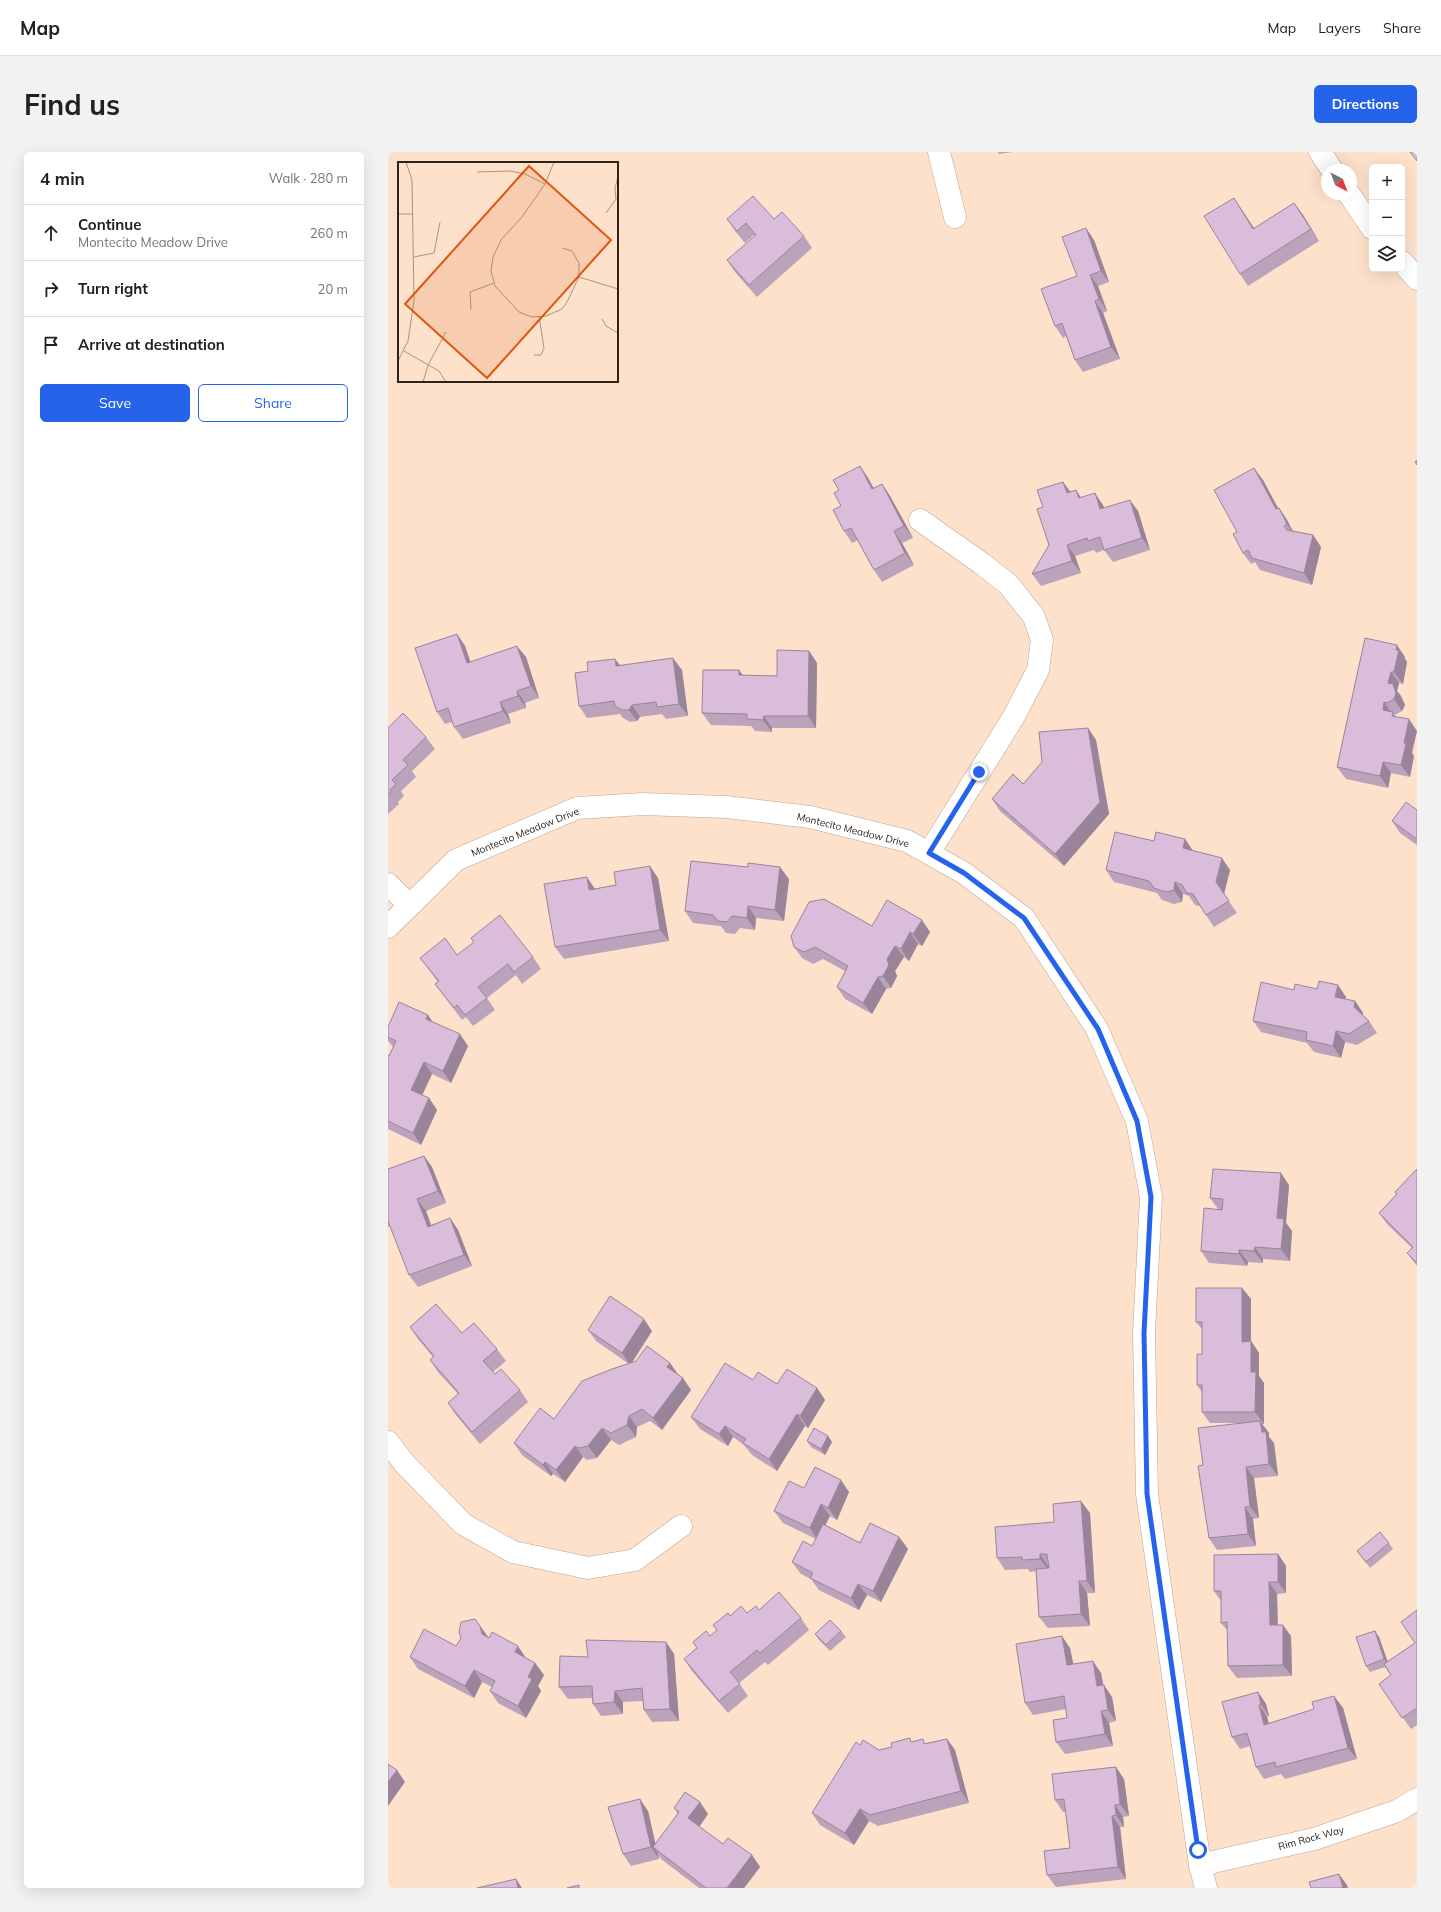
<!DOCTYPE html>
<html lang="en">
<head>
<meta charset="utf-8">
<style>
	:root { --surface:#fff; --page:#f2f2f2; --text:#202124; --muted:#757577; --line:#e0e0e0; --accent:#2563eb }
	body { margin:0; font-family:Mulish,sans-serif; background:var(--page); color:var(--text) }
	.controls { position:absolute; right:12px; top:12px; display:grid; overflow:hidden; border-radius:6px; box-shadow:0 4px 16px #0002 }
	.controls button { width:36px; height:36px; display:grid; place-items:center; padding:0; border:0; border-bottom:1px solid var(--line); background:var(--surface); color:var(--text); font:20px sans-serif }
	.compass { position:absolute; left:933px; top:12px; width:36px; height:36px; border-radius:50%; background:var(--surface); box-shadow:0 4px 16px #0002; rotate:138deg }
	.stop { position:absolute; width:12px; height:12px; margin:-9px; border:3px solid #2563eb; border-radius:50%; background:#fff }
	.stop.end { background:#2563eb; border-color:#fff; box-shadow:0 1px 4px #0008 }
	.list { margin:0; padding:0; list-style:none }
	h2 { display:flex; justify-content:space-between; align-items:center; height:52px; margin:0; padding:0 16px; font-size:17px }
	h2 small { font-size:13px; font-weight:400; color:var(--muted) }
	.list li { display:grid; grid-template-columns:26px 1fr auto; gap:12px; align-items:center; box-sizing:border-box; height:56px; padding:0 16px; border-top:1px solid var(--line) }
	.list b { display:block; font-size:15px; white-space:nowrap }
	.list p { margin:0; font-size:13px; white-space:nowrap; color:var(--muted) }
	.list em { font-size:13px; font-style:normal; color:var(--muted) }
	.actions { display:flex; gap:8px; padding:12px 16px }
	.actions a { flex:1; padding:9px 0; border:1px solid var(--accent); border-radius:6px; text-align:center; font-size:14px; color:var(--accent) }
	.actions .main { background:var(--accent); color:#fff }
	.icon { flex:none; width:22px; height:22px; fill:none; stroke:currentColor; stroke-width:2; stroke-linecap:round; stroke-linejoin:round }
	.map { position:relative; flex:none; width:1029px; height:1736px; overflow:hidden; border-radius:6px }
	header { display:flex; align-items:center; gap:24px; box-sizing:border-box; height:56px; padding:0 20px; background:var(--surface); border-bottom:1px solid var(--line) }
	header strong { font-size:19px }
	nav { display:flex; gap:22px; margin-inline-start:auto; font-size:14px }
	.intro { display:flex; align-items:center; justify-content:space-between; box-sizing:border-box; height:96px; padding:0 24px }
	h1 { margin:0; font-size:28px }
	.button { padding:10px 18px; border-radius:6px; background:var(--accent); color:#fff; font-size:14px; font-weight:700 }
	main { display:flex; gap:24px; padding:0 24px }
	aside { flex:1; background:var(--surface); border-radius:6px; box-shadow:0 4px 16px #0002 }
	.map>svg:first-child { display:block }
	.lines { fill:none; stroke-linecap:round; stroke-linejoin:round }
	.minor-casing { stroke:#bfa490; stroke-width:23 }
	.minor { stroke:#fff; stroke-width:22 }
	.wall { fill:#bba3bb }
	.shaded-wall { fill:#998499 }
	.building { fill:#dabdda; stroke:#998499 }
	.route { stroke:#2563eb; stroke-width:5 }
	.labels { text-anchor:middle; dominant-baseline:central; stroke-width:3.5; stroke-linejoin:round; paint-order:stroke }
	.street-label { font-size:10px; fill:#2c221a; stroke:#fff }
	.inset-road { fill:none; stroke:#a99584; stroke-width:1 }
	.view { fill:#df560d; fill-opacity:0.15; stroke:#df560d; stroke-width:2 }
	.inset-edge { fill:none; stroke:#2c221a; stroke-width:2 }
</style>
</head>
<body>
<header>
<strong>Map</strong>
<nav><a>Map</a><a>Layers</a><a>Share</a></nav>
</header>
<div class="intro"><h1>Find us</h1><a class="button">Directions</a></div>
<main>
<aside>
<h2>4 min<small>Walk · 280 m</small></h2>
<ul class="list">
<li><svg class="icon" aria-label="ahead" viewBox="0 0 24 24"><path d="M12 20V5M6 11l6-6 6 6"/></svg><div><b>Continue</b><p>Montecito Meadow Drive</p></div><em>260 m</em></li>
<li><svg class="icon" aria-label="right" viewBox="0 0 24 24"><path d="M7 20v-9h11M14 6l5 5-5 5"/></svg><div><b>Turn right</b></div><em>20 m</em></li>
<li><svg class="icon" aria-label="arrive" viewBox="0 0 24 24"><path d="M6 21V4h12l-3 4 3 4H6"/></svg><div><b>Arrive at destination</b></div></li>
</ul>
<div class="actions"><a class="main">Save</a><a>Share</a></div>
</aside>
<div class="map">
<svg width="1029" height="1736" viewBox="0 0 1029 1736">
	<rect width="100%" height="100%" fill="#fde1cb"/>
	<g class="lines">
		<!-- minor casing -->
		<g class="minor-casing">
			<g id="minor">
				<path d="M551,0L567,65"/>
				<path d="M932,0L944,18"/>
				<path d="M961,42L984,76"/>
				<path d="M1014,110L1029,127"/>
				<path d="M532,368L593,411L621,433L646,465L654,488L650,518L625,566L541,701"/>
				<path d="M0,732L21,753"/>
				<path d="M0,775L68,708L189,656L255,652L338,655L422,665L519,689L576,721L636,766L709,877L749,969L763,1045L756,1181L759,1342L812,1713L818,1736"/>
				<path d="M0,1290L17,1312L75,1372L125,1400L200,1416L247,1408L293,1374"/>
				<path d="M812,1713L926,1687L1009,1659L1029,1647"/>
			</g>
		</g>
		<!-- minor -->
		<use href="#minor" class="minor"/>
	</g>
	<!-- wall -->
	<g class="wall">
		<path d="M610,0H625L611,2Z"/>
		<path d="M906,51L915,63L931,89L860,134L852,122L854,58L866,76Z"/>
		<path d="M339,67H386L416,84L424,96L369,145L347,120L339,108L367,84L366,83L357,91L347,79Z"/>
		<path d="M706,88L721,130L710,134L719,159L715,161L732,207L695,220L687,208L678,184L675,186L667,174L689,124Z"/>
		<path d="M472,314L480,326L486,336L494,332L502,344L525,386L514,391L526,413L494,430L486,418L470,388L464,391L456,379L451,338Z"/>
		<path d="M875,328L890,357L891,356L899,368L905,379L925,383L933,395L924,433L872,418L867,410L863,412L855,401L849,380Z"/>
		<path d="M675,330L682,340L688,338L693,346L715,353L716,356L750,359L762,398L725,410L716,398L708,401L706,398L687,404L693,421L653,434L644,422L661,393L655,355Z"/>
		<path d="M69,482L77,494L82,510L138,505L151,546L137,551L138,556L120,562L123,571L75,587L66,575L64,570L57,572L49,560Z"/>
		<path d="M977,486L1017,505V507L1019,510L1015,532L1011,531L1009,539L1013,544L1017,553L1014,559L1007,563L1024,601L1026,604L1022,625L1003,621L1000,636L958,627L949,615Z"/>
		<path d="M421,499L429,511L428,576H384V580L367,579L363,574L323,573L314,561L351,518L355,523L389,524Z"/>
		<path d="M232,513L294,518L300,564L278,567L274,562L252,565L249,569L242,570L235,566L232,562L199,566L191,554L200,519Z"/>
		<path d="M0,576L38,585L47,597L24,619L28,625L13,639L16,644L10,650L11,652L0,662Z"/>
		<path d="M700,576L708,588L721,662L676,714L612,659L604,647L635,632Z"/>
		<path d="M1029,658V693L1012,681L1004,669Z"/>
		<path d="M797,687L805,699L842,718L836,742L849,761L826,775L812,754L807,753L801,744L795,742L794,750L786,752L774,748L769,741L726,730L718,718L766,689Z"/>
		<path d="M270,726L281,789L176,807L167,795L207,737Z"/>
		<path d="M401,727L396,769L368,766L367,778L352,776L347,782L338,781L333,774L305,771L297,759Z"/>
		<path d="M484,774L542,780L534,794L530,792L521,809L516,805L507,819L509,824L503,836L498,837L484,862L457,847L449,835L457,819L435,807L425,812L414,806L406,795Z"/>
		<path d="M69,803L145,805L153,817L134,832L128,823L99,846L107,858L85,874L78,865L74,868L47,832L50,830L32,806Z"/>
		<path d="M906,838L958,845V847L967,849L975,861V864L981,869L989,881L969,893L957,890L953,906L926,900L919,891L873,880L865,869Z"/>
		<path d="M40,863L44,870L80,894L63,931L44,922L34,943L41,946L49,958L33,993L0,977V904H1L5,895L0,889V875Z"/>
		<path d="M36,1004L44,1015L58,1051L38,1059L43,1073L62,1066L70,1078L84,1114L30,1135L21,1123L2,1074L0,1075V1017Z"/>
		<path d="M1029,1017V1114L1019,1101L1024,1096L999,1072L991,1061L1008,1043L1007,1040Z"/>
		<path d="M901,1033L898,1071L904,1079L902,1109L875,1107V1111L860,1110L859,1114L821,1111L813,1099L830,1057L822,1046Z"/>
		<path d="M854,1136L863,1147V1189L871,1201V1224L876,1231V1272H874L881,1281V1285L886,1291L890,1324L866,1326L871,1366L865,1367L868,1394L829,1398L821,1386L815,1313L850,1271H822L814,1260V1240L809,1233L814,1202V1177L808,1170Z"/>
		<path d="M22,1175L74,1181L109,1197L118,1209L105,1220L107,1222L132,1238L140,1250L92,1292L68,1263L60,1251L70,1242L50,1220L42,1208L45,1205L30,1187Z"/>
		<path d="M200,1178L264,1179L244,1211H282L290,1222L303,1238L274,1278L262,1269L249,1275L248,1285L231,1293L223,1288L209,1306L199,1308L195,1305L177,1330L165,1322L163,1324L134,1303L126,1291L166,1267L241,1212L208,1189Z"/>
		<path d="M365,1228L389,1232L429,1236L437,1248L420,1276L417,1274L389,1319L364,1303L356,1293L345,1285L340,1294L312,1277L303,1265Z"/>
		<path d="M440,1284L444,1290L437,1303L423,1295L419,1289Z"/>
		<path d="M416,1336L461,1340L449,1368L442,1364L437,1373L472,1391L511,1385L520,1397L493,1450L479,1443L471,1458L431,1438L423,1427L413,1422L404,1410L424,1394L428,1387L395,1371L386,1359Z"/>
		<path d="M702,1361L707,1441H699L702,1474L660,1476L651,1465L648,1419L642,1420L640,1417L617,1418L609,1406L666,1370Z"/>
		<path d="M1001,1391L1005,1397L982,1416L969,1399Z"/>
		<path d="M890,1402L898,1414V1441L889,1442L890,1473L903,1484L904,1524L849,1526L840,1514V1479L833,1471V1449L826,1439Z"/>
		<path d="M371,1458L413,1466L421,1478L380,1513L377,1510L351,1531L360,1544L340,1561L304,1519L296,1507L309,1496L305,1490L322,1484L329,1479L325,1473L342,1464L359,1461Z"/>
		<path d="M1029,1458V1573L1023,1577L991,1532L1003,1523L997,1515L982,1520L978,1514L991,1485L999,1510L1027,1491Z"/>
		<path d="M87,1467L100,1486L147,1511L156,1523L150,1534L153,1539L138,1566L110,1551L102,1539L104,1535L94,1530L86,1546L30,1517L22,1505L68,1494Z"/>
		<path d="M453,1479L458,1485L442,1499L431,1488L427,1482Z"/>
		<path d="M278,1490L286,1502L291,1569L264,1570L256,1558L255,1549L235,1550V1562L213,1564L205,1552L204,1546L180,1547L171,1535L200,1505Z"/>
		<path d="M682,1496L685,1512L713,1521L715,1533L724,1545L728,1569L721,1571L725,1594L677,1602L668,1590L679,1566L678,1557L645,1563L637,1551Z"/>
		<path d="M870,1540L878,1552L881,1564L879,1565L881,1571L926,1557L946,1544L955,1556L969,1607L897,1627L893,1622L876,1627L868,1615L862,1594L852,1597L844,1585Z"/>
		<path d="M559,1587L567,1598L581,1651L490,1674L481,1669L466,1693L432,1673L424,1661L472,1593L491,1598L524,1590L538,1591Z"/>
		<path d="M736,1627L741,1664L735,1665L736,1675H732L738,1727L668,1735L659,1723L682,1696L678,1660H675L667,1648Z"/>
		<path d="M286,1656L320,1662L311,1675L335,1692L364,1703L372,1715L356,1736H311L273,1707L270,1701L271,1707L243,1714L235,1702L260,1659L267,1692L290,1662Z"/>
	</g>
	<!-- shaded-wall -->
	<g class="shaded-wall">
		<path d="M846,46L854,58L874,89L865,77Z"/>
		<path d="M906,51L915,63L931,89L923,77Z"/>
		<path d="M698,76L706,88L721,130L713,119Z"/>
		<path d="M702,123L710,134L719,159L711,147Z"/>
		<path d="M707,149L715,161L732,207L723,195Z"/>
		<path d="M472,314L480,326L492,349L484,337Z"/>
		<path d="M866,316L875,328L897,369L888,357Z"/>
		<path d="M675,330L684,342L679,341Z"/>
		<path d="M494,332L502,344L525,386L516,374Z"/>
		<path d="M688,338L696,350L691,346Z"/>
		<path d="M707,341L715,353L721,369L712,357Z"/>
		<path d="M742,348L750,359L762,398L754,386Z"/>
		<path d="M891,356L899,368L907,384L899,372Z"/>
		<path d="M506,379L514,391L526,413L517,401Z"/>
		<path d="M925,383L933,395L924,433L916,421Z"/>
		<path d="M679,393L687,404L693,421L684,409Z"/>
		<path d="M69,482L77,494L87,523L79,511Z"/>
		<path d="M1009,493L1017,505V507L1019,510L1015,532L1006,520L1008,498Z"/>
		<path d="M129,494L138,505L151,546L143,534Z"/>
		<path d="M421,499L429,511L428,576L420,564Z"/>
		<path d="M285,506L294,518L300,564L291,552Z"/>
		<path d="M227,507L236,518L228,514Z"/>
		<path d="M351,518L359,530L351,523Z"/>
		<path d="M1003,520L1011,531L1009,539L1013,544L1017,553L1014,559L1006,547L1000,531Z"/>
		<path d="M129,539L137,551L138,556L130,544Z"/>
		<path d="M112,550L120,562L123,571L115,559Z"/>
		<path d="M996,550L1004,562L995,558Z"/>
		<path d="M244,553L252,565L249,569L241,558Z"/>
		<path d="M376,564L384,576V580L375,568Z"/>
		<path d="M1021,567L1029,579L1024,601L1026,604L1022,625L1013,613L1016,591Z"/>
		<path d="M700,576L708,588L721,662L676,714L667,702Z"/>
		<path d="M995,610L1003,621L1000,636L992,624Z"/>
		<path d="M797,687L805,699L795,696Z"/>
		<path d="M834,706L842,718L836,742L828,730Z"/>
		<path d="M262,714L270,726L281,789L272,778Z"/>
		<path d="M392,715L401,727L396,769L387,758Z"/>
		<path d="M199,725L207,737L210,750L201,738Z"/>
		<path d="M787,730L795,742L794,750L786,738Z"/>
		<path d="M360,754L368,766L367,778L359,766Z"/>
		<path d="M534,768L542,780L534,794L525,782Z"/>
		<path d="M522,780L530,792L521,809L513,797Z"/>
		<path d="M507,794L516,805L507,819L509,824L503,836L495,824L499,807Z"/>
		<path d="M490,825L498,837L484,862L475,851Z"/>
		<path d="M950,833L958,845L956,857L947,845Z"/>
		<path d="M967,849L975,861L974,867L966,855Z"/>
		<path d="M40,863L48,875L38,867Z"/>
		<path d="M948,879L957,890L953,906L945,894Z"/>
		<path d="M72,882L80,894L63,931L55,919Z"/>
		<path d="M36,910L44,922L31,950L23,938Z"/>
		<path d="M41,946L49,958L33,993L25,981Z"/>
		<path d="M36,1004L44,1015L58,1051L50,1039Z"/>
		<path d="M893,1021L901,1033L898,1071L904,1079L902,1109L893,1097L889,1066Z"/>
		<path d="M29,1047L38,1059L48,1087L40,1075Z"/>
		<path d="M62,1066L70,1078L84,1114L76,1103Z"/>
		<path d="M867,1095L875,1107V1111L866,1099Z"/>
		<path d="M851,1098L860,1110L859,1114L851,1102Z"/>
		<path d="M854,1136L863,1147V1202L854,1190Z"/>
		<path d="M256,1167L264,1179L242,1213L234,1201Z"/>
		<path d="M863,1189L871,1201V1224L876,1231V1272L867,1260L863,1220Z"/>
		<path d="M282,1211L290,1223L279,1215Z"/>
		<path d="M295,1226L303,1238L274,1278L265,1266Z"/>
		<path d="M429,1236L437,1248L420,1276L412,1264Z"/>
		<path d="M409,1262L417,1274L389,1319L381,1307Z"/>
		<path d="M241,1264L249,1275L248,1285L239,1273Z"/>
		<path d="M872,1269L881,1281V1285L886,1291L890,1324L881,1312L874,1280Z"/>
		<path d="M337,1274L345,1285L340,1294L331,1282Z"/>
		<path d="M214,1276L223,1288L209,1306L200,1294Z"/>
		<path d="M440,1284L444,1290L437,1303L433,1297Z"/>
		<path d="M187,1294L195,1305L177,1330L168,1318Z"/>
		<path d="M157,1310L165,1322L163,1324L155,1313Z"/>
		<path d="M858,1315L866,1326L871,1366L862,1355Z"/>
		<path d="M453,1328L461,1340L449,1368L440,1356Z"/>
		<path d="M693,1349L702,1361L707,1441L699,1429Z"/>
		<path d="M433,1352L442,1364L430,1388L422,1376Z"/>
		<path d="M857,1355L865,1367L868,1394L860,1382Z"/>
		<path d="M511,1385L520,1397L493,1450L485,1439Z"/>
		<path d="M652,1402L660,1414L661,1418L652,1407Z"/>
		<path d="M890,1402L898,1414V1441L890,1430Z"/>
		<path d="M691,1429L699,1441L702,1474L693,1462Z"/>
		<path d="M881,1430L889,1442L890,1484L882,1473Z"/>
		<path d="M470,1432L479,1443L471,1458L463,1446Z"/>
		<path d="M895,1473L903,1484L904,1524L895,1513Z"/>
		<path d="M92,1474L101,1486L94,1482Z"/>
		<path d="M987,1479L991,1485L1001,1513L996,1507Z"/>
		<path d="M674,1484L682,1496L688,1525L679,1513Z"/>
		<path d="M278,1490L286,1502L291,1569L282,1557Z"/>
		<path d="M130,1494L138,1506L135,1512L127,1500Z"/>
		<path d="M705,1509L713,1521L718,1546L709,1534Z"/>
		<path d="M147,1511L156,1523L150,1534L153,1539L138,1566L130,1554L140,1525Z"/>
		<path d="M86,1518L94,1530L86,1546L77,1534Z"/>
		<path d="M716,1533L724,1545L728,1569L720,1558Z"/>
		<path d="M227,1539L235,1550V1562L226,1550Z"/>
		<path d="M870,1540L878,1552L881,1564L873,1552Z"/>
		<path d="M946,1544L955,1556L969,1607L960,1596Z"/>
		<path d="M871,1553L879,1565L884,1584L876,1573Z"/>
		<path d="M713,1559L721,1571L725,1594L717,1582Z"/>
		<path d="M559,1587L567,1598L581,1651L573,1639Z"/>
		<path d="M728,1615L736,1627L741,1664L732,1652Z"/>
		<path d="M9,1618L17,1630L0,1654V1630Z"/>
		<path d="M252,1647L260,1659L269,1698L265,1695L270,1701L271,1707L263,1695Z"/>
		<path d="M312,1650L320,1662L309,1678L300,1666Z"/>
		<path d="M727,1653L735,1665L736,1675L728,1663Z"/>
		<path d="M472,1657L481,1669L466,1693L457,1681Z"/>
		<path d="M724,1664L732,1675L738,1727L730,1715Z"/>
		<path d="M364,1703L372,1715L356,1736H339Z"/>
		<path d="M951,1722L959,1733L960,1736H955Z"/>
		<path d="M128,1727L134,1736H130Z"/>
	</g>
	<!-- building -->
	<g class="building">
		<path d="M1022,0H1029V9Z"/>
		<path d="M365,44L386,67L394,60L416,84L361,133L339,108L368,83L358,71L349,79L339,67Z"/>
		<path d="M846,46L865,77L906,51L923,77L852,122L816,64Z"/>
		<path d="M698,76L713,119L702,123L711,147L707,149L723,195L687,208L674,171L667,174L653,137L689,124L674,85Z"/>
		<path d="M1029,308V313L1027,310Z"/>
		<path d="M472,314L484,337L494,332L516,374L506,379L517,401L486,418L463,376L456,379L445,358L453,354L446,341L451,338L445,328Z"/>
		<path d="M866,316L888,357L891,356L899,372L896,374L899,378L925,383L916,421L864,406L860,398L855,401L845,382L849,380L826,338Z"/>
		<path d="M675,330L679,341L688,338L691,346L707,341L712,357L742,348L754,386L716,398L712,385L700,389L699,386L679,393L684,409L644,422L661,393L649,357L655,355L649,338Z"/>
		<path d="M69,482L79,511L129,494L143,534L129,539L130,544L112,550L115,559L66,575L60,556L49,560L27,496Z"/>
		<path d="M977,486L1009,493L1008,498H1011L1006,520H1003L1000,531L1005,532L1008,541L1006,547L999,551L996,550L995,558L1005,560L1004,564L1021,567L1016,591L1018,592L1013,613L995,610L992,624L949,615Z"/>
		<path d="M389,498L421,499L420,564H376L375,568L359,567V562L314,561L315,518H351V523L389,524Z"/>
		<path d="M285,506L291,552L269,555L268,550L244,553L241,558H234L227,554L226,549L191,554L187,521L200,519L199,510L227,507L228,514Z"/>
		<path d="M15,561L38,585L15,608L20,613L4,628L8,632L2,638L3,640L0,643V576Z"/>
		<path d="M700,576L712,650L667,702L604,647L625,622L635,632L654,610L651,580Z"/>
		<path d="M1018,650L1029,658V687L1004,669Z"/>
		<path d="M727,680L766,689L768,680L797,687L795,696L834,706L828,730L841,749L818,763L805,742L799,741L794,733L787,730L786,738L778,740L766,736L761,729L718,718Z"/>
		<path d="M303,709L360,715V711L392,715L387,758L360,754L359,766L344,764L339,770L330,769L325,763L297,759Z"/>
		<path d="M262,714L272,778L167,795L156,732L199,725L201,738L228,733L226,720Z"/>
		<path d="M436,747L484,774L499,748L534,768L525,782L522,780L513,797L507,794L499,807L501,813L495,824L490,825L475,851L449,835L460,814L427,795L416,800L406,795L403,784L421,750Z"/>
		<path d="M112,763L145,805L126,820L120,812L90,835L99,846L77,863L69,853L66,856L47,832L51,829L32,806L57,786L69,803L86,790L83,786Z"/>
		<path d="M931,829L950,833L947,845L967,849L966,855L981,869L961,882L948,879L945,894L918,888L919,880L865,869L873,830L906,838L907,832L929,837Z"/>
		<path d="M11,850L40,863L38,867L72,882L55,919L36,910L23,938L41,946L25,981L0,969V904H1L8,889L0,885V875Z"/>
		<path d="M36,1004L50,1039L29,1047L40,1075L62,1066L76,1103L21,1123L0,1069V1017Z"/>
		<path d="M825,1017L893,1021L889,1066L896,1067L893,1097L867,1095L866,1099L851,1098V1102L813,1099L816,1056L834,1058L835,1047L822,1046Z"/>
		<path d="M1029,1017V1111L1019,1101L1025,1095L991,1061L1009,1042L1007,1040Z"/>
		<path d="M808,1136H854V1190L863,1189V1220H868L867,1260H814V1233H809V1202H814V1170H808Z"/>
		<path d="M222,1144L256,1167L234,1201L200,1178Z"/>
		<path d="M48,1152L74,1181L86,1171L109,1197L95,1209L107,1222L113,1217L132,1238L84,1280L60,1251L71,1241L42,1208L46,1204L22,1175Z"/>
		<path d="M259,1194L282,1211L279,1215L295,1226L265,1266L254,1257L241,1264L239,1273L223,1281L214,1276L200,1294L191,1296L187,1294L168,1318L157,1310L155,1313L126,1291L152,1256L166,1267L194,1229L224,1217L248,1209Z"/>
		<path d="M337,1211L365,1228L370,1220L389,1232L399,1217L429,1236L412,1264L409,1262L381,1307L355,1291L358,1287L337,1274L331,1282L303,1265Z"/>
		<path d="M872,1269L874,1280H878L881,1312L858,1315L862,1355H857L860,1382L821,1386L810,1314L815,1313L810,1276Z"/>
		<path d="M426,1276L440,1284L433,1297L419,1289Z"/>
		<path d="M427,1315L453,1328L440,1356L433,1352L422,1376L386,1359L401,1329L416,1336Z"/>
		<path d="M693,1349L699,1429H691L693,1462L651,1465L648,1417L661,1416L659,1402H652V1407L634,1408V1405L609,1406L607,1375L666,1370L665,1352Z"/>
		<path d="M482,1371L511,1385L485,1439L470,1432L463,1446L422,1426L425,1421L404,1410L415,1389L424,1394L435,1372L472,1391Z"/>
		<path d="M992,1380L1001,1391L978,1410L969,1399Z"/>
		<path d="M890,1402V1430H881L882,1473H895V1513L840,1514L839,1470L833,1471V1439H826V1403Z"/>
		<path d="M391,1440L413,1466L372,1501L369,1498L342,1520L352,1532L331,1549L296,1507L309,1496L305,1490L318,1479L322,1484L329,1478L325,1473L340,1461L342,1464L353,1454L359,1461L368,1454L371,1458Z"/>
		<path d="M1029,1458V1556L1014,1566L991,1532L1003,1523L996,1512L1027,1491L1013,1470Z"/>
		<path d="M87,1467L92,1474L94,1482L101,1486L104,1480L130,1494L127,1500L147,1511L140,1525L144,1527L130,1554L102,1539L107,1529L86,1518L77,1534L22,1505L36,1477L68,1494L73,1486L71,1480L73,1470Z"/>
		<path d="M442,1468L453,1479L438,1493L427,1482Z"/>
		<path d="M987,1479L996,1507L978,1514L968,1485Z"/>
		<path d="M674,1484L679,1513L705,1509L709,1534L716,1533L720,1558L713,1559L717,1582L668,1590L665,1568L679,1566L676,1544L637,1551L628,1492Z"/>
		<path d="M198,1488L278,1490L282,1557L256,1558L254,1536L227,1539L226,1550L205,1552L204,1534L171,1535L172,1504L200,1505Z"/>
		<path d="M870,1540L873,1552L871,1553L876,1573L926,1557L924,1550L946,1544L960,1596L888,1615L887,1610L868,1615L859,1581L844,1585L834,1550Z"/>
		<path d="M522,1586L523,1590L535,1587L536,1592L559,1587L573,1639L482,1663L472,1657L457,1681L424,1661L468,1590L472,1593L475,1588L491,1598L504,1595L503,1591Z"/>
		<path d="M0,1612L9,1618L0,1630Z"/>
		<path d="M728,1615L732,1652L727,1653L728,1663L724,1664L730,1715L659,1723L656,1699L682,1696L676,1647L667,1648L664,1622Z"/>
		<path d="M297,1640L312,1650L300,1666L335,1692L340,1686L364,1703L339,1736H318L265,1695L291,1660L286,1656Z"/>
		<path d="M252,1647L263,1695L235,1702L220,1655Z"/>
		<path d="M951,1722L955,1736H923L921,1730Z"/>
		<path d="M128,1727L130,1736H89Z"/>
		<path d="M191,1733V1736H179Z"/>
	</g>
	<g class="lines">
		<!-- route -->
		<path class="route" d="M591,620L541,701L576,721L636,766L710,877L749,969L763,1045L756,1181L759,1342L810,1698"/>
	</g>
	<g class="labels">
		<!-- street labels -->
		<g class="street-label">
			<text transform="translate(465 678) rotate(14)">Montecito Meadow Drive</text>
			<text transform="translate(137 680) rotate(-22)">Montecito Meadow Drive</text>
			<text transform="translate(923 1686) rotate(-15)">Rim Rock Way</text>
		</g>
	</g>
	<!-- overview -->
	<g transform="translate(10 10)">
		<rect width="220" height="220" fill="#fde1cb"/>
		<path class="inset-road" d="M156,0L147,22L124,55L103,78L95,95L93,109L97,124L121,150L134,155L148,154L164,147L169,140L181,115V101L174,89L164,86M79,10L112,9L127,12L147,22M208,51L218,37L217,26L220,15M0,52H15M16,95L36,91L42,60M181,115L220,127M73,148L72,130L96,121M204,157L208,164L220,171M6,189L41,209L48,220M136,193H143L146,186L141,154M0,199L10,179L16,139L14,18L8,0M25,220L30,203L48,170"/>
		<path class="view" d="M131,4L213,78L89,216L7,142Z"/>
		<rect width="220" height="220" class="inset-edge"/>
	</g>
</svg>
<div class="controls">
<button>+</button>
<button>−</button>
<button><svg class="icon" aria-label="layers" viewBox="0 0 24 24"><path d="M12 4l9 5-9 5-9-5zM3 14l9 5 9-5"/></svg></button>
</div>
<svg class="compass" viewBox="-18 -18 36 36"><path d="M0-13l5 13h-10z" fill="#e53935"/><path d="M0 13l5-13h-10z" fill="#757577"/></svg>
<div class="stop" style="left:810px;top:1698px"></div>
<div class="stop end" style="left:591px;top:620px"></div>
</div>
</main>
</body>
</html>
